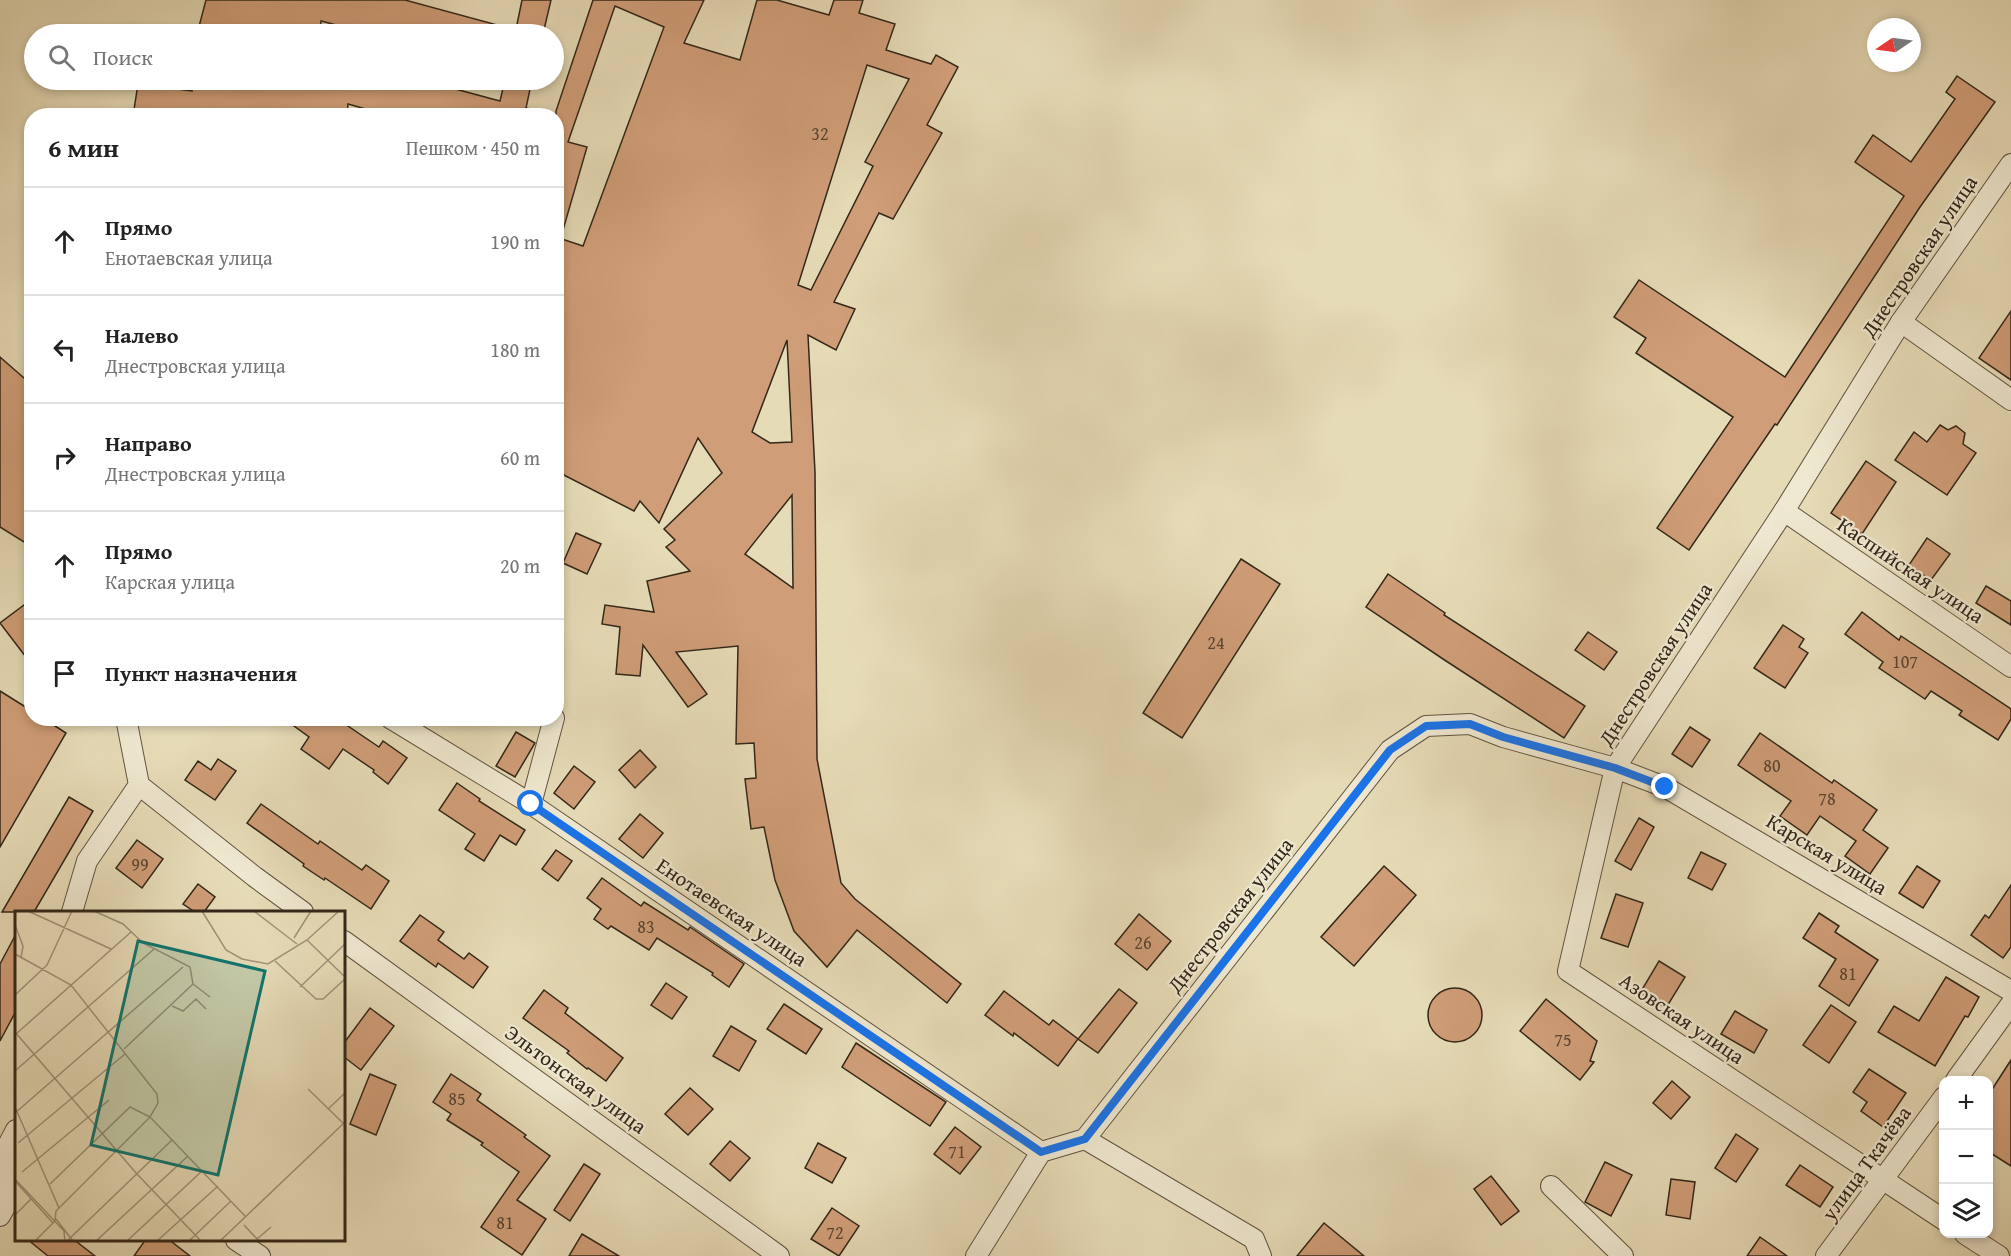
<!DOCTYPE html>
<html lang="ru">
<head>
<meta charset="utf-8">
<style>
	:root { --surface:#fff; --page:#f6f6f6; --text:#222; --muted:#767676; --line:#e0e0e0 }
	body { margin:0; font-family:"Gentium Book Plus",serif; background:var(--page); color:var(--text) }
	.controls { position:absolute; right:18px; bottom:18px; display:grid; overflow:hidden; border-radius:12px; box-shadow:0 3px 9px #0003 }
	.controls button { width:54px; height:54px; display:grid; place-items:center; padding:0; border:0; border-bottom:2px solid var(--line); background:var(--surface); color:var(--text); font:30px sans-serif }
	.compass { position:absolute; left:1867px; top:18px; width:54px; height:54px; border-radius:50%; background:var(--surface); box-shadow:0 3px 9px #0003; rotate:257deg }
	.stop { position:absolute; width:18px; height:18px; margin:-14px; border:4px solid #1a73e8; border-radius:50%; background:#fff }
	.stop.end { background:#1a73e8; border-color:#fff; box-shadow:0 2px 6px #0008 }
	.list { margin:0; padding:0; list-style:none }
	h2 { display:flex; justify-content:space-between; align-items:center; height:78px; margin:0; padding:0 24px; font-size:26px }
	h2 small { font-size:20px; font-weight:400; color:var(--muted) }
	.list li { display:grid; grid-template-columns:39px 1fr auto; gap:18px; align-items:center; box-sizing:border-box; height:108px; padding:0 24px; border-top:2px solid var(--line) }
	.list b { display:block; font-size:22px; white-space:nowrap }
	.list p { margin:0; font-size:20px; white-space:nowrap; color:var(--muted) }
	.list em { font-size:20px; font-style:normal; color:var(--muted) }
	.icon { flex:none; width:33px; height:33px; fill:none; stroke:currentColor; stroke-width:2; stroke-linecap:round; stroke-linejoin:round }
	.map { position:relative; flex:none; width:2011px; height:1256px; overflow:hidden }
	.search { position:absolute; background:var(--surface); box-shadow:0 3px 9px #0003; left:24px; top:24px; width:540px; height:66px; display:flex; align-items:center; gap:15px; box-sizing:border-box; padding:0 21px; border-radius:33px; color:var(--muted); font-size:22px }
	.panel { position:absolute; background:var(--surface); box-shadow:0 3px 9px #0003; left:24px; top:108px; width:540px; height:618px; border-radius:24px }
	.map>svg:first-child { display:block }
	.building { fill:#cf9d77; stroke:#332719; stroke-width:1.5; fill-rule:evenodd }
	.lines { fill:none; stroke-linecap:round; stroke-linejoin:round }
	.street-casing { stroke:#605440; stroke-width:22 }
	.street { stroke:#efe8d0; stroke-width:20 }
	.route { stroke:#1a73e8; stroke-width:8 }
	.labels { text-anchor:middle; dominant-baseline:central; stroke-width:4.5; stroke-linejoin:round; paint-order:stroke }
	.number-label { font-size:18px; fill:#5a4430 }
	.street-label { font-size:21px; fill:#332719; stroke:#efe8d0 }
	.inset-road { fill:none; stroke:#9e9378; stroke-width:1.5 }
	.view { fill:#0f766e; fill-opacity:0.15; stroke:#0f766e; stroke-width:3 }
	.inset-edge { fill:none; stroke:#332719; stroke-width:3 }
</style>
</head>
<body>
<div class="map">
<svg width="2011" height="1256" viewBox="0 0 2011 1256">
	<rect width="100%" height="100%" fill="#e6dbb7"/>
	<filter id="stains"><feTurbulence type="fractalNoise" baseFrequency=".00333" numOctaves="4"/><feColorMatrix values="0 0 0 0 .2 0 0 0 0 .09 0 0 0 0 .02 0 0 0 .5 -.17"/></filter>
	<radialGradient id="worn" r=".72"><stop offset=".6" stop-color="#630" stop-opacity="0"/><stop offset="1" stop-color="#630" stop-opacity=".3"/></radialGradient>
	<!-- building -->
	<g class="building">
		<path d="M206,0H405L512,29V34H370L321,21L320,34H197Z"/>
		<path d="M522,0H551L543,34H515Z"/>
		<path d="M593,0H704L684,43L740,60L757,0H777L829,15L834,0H863L859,13L895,24L886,50L931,64L936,55L958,67L927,125L942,133L893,219L879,213L834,302L855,309L836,350L808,335L815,472L817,759L841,883L855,899L961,984L947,1003L857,930L827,967L794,931L775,880L764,827L751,829L745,779L756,778L754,743L736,744L738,646L676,652L707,694L688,707L643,645L640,676L616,674L620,627L602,624L605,605L654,612L647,581L690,571L666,547L675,540L664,529L722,473L698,438L659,523L640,501L634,511L556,471V237L583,246L664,27L615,6L568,142L587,147L561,237L556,236V174L559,167H556V111ZM867,65L909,79L865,162L873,166L811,290L798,285ZM787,340L792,442L770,443L752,432ZM792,495L793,588L745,554Z"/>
		<path d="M1957,76L1995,102L1920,207L1777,425L1775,424L1689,550L1657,528L1733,417L1636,353L1646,338L1614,317L1639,280L1785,377L1904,196L1855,162L1873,135L1911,162L1955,99L1946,92Z"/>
		<path d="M193,80H422L500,101L505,80H532L526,108L535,110V116H390L348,104L347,116H133L138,84L192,91Z"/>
		<path d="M2011,311V380L1979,358Z"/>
		<path d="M0,357L32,385V547L0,527Z"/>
		<path d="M1940,425L1948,430L1956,426L1965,433L1963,444L1976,453L1947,495L1895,460L1914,432L1927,442Z"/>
		<path d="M1866,461L1896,482L1862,534L1831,513Z"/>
		<path d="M576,533L601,544L587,574L563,563Z"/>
		<path d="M1927,538L1950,554L1931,580L1909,565Z"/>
		<path d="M1241,559L1280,584L1182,738L1143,713Z"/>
		<path d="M1388,574L1445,613L1444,615L1585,706L1564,738L1443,659L1366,607Z"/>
		<path d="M1986,586L2011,601V625L1976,603Z"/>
		<path d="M24,605L32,615V665L0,623Z"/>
		<path d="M1862,612L1899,640L1901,636L2011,709V719L1998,740L1959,715L1962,711L1931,691L1925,699L1879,668L1883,662L1845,634Z"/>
		<path d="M1783,625L1804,639L1799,647L1808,653L1785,688L1754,668Z"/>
		<path d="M1588,632L1617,652L1604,670L1575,650Z"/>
		<path d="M0,691L32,711V718H43L66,733L0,847Z"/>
		<path d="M283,718H336L379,747L383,741L407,758L388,784L373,772L374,770L343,749L329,769L301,749L309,737Z"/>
		<path d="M1690,727L1710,740L1692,767L1672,754Z"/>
		<path d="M516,732L535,743L515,777L496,766Z"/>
		<path d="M1760,733L1832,783L1834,780L1877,810L1863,830L1888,848L1870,874L1845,856L1856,841L1820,816L1807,835L1780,816L1791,801L1738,765Z"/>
		<path d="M640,750L656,767L635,788L619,770Z"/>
		<path d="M218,759L236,771L215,800L185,780L198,761L211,770Z"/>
		<path d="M574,766L595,782L574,809L554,793Z"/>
		<path d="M457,783L480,799L479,801L525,830L516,845L500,835L484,861L465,849L475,834L439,810Z"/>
		<path d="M69,797L93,811L34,912H2Z"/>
		<path d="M261,804L318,844L320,841L362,870L366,865L389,881L371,909L325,878L324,880L303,866L304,864L247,823Z"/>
		<path d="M640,814L663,833L643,858L619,839Z"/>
		<path d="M1639,818L1654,827L1631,870L1615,861Z"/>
		<path d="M137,840L163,859L142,888L116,868Z"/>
		<path d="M556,850L572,861L558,881L542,869Z"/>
		<path d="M1701,852L1726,864L1712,890L1688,878Z"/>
		<path d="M1384,866L1416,895L1354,966L1321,937Z"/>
		<path d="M1917,866L1940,881L1923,908L1899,893Z"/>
		<path d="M602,878L641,906L644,902L688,930L690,927L744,964L729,987L712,975L713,973L657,938L649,950L611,926L608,929L594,919L601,909L587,898Z"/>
		<path d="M198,884L215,897L204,912H195L183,904Z"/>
		<path d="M2011,885V947L2003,958L1971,935L1985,915L1989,918Z"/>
		<path d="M1616,894L1643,903L1628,947L1601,938Z"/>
		<path d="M1819,913L1839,926L1835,932L1878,960L1849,1006L1819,986L1836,959L1803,938Z"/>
		<path d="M1139,914L1171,941L1147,970L1115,944Z"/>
		<path d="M420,915L444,932L438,940L464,959L469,953L488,967L473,988L438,963L436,967L400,941Z"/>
		<path d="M16,934V1011L0,1041V964Z"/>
		<path d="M1659,961L1685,977L1666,1008L1640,993Z"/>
		<path d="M1946,977L1979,997L1968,1017L1965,1016L1935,1066L1878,1032L1894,1006L1919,1021Z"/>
		<path d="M666,983L687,997L672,1019L651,1005Z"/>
		<circle cx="1455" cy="1015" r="27"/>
		<path d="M1119,989L1137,1003L1098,1053L1078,1039Z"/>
		<path d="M544,990L568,1008L565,1013L623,1058L606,1081L588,1068L587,1069L567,1053L569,1051L523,1018Z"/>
		<path d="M1004,991L1049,1025L1053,1020L1078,1039L1058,1066L1014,1033L1013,1036L985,1015Z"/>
		<path d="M1546,999L1597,1041L1590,1061L1594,1062L1580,1080L1520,1031Z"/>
		<path d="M784,1004L822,1029L806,1054L767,1029Z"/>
		<path d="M1831,1005L1856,1022L1829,1063L1803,1045Z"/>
		<path d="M370,1008L394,1026L361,1070L344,1057V1043Z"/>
		<path d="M1735,1011L1767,1030L1754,1053L1721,1034Z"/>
		<path d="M731,1026L756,1041L739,1071L713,1056Z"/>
		<path d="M856,1043L946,1102L930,1126L842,1067Z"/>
		<path d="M2011,1060V1166L1989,1152V1094Z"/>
		<path d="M1869,1069L1906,1093L1883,1127L1861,1111L1867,1102L1853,1092Z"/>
		<path d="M370,1074L396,1085L376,1135L350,1124Z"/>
		<path d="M451,1074L481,1094L477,1100L526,1135L524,1137L550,1156L517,1200L546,1219L522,1255L481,1227L519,1172L481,1145L483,1143L447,1120L451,1114L433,1102Z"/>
		<path d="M1672,1081L1690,1097L1671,1119L1653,1103Z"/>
		<path d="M690,1088L713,1109L688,1135L665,1114Z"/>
		<path d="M955,1127L981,1147L960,1174L934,1154Z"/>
		<path d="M1736,1134L1758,1149L1736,1182L1715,1168Z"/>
		<path d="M730,1141L750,1158L730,1181L710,1164Z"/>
		<path d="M818,1143L846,1158L832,1183L805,1168Z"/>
		<path d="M1605,1162L1632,1175L1611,1216L1585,1202Z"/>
		<path d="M584,1164L600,1174L570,1221L554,1210Z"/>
		<path d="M1800,1165L1833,1187L1820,1207L1786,1185Z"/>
		<path d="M1491,1176L1519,1211L1501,1225L1474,1189Z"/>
		<path d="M1671,1179L1695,1182L1690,1219L1666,1215Z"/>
		<path d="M832,1208L859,1226L839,1256L811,1239Z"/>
		<path d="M1324,1223L1364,1256H1297Z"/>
		<path d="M582,1234L619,1256H569Z"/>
		<path d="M1760,1237L1787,1256H1747Z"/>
		<path d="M27,1239H73L95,1256H48Z"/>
		<path d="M146,1239H168L190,1256H134Z"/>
	</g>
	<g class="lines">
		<!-- street casing -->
		<g class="street-casing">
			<g id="street">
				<path d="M1901,322L2011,400"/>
				<path d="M1784,511L2011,667"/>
				<path d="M390,718L531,804L1041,1152"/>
				<path d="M139,785L255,877L303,912"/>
				<path d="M531,804L554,718"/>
				<path d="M72,912L87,861L139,785L126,718"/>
				<path d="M344,941L779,1256"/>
				<path d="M1956,1080L2011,1004"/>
				<path d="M1085,1139L1254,1239L1261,1256"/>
				<path d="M1551,1186L1623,1256"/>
				<path d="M0,1216L5,1207L7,1147L16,1130"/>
				<path d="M1944,1220L1568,971L1615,768L1665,787L2011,991"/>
				<path d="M1965,1234L1999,1256"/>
				<path d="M236,1240L260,1256"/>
				<path d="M976,1256L1041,1152L1085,1139L1390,750L1426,726L1470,724L1503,737L1615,768L1784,511L1901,322L2011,164"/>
				<path d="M1826,1256L1944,1097"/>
			</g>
		</g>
		<!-- street -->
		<use href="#street" class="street"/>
	</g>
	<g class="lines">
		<!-- route -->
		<path class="route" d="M531,804L1041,1152L1085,1139L1390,750L1426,726L1470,724L1503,737L1615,768L1665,787"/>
	</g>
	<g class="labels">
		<!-- number labels -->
		<g class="number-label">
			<text x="820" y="133">32</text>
			<text x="1216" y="642">24</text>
			<text x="1905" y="661">107</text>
			<text x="1772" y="765">80</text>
			<text x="1827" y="798">78</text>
			<text x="140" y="864">99</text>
			<text x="646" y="926">83</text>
			<text x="1143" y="942">26</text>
			<text x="1848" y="973">81</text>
			<text x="1563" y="1039">75</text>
			<text x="457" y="1098">85</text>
			<text x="957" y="1151">71</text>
			<text x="505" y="1222">81</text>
			<text x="835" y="1232">72</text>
		</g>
		<!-- street labels -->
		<g class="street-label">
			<text transform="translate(1919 256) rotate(-56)">Днестровская улица</text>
			<text transform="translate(1911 570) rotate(34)">Каспийская улица</text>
			<text transform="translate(1655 664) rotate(-57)">Днестровская улица</text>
			<text transform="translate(1827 854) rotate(31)">Карская улица</text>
			<text transform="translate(732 912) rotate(34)">Енотаевская улица</text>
			<text transform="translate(1230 915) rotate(-52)">Днестровская улица</text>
			<text transform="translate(1682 1018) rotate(34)">Азовская улица</text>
			<text transform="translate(576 1079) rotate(36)">Эльтонская улица</text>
			<text transform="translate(1866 1163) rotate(-54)">улица Ткачёва</text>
		</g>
	</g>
	<!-- overview -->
	<g transform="translate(15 911)">
		<rect width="330" height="330" fill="#e6dbb7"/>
		<path class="inset-road" d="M13,0L96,38M79,0L108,13L128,32L175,56L178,73M187,0L211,39L227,48L253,53L292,29L324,0M239,0L282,33M0,14L8,35L6,47M279,27L296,0M292,29L330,66M0,43L56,74L142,183L143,192L135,206L231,306M260,50L301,88H308L330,68M178,73L195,86M285,76L330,33M0,84L32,54L57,0M157,95L168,100L181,88L191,98M0,121L121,262L186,330M1,123L116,21M109,138L178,73M0,160L139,38M293,178L328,212M0,196L44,297M313,198L330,182M0,202L168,56M3,232L110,143M7,261L94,189M0,268L49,320L50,330M0,270L38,312M0,304L16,288M41,308L58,330M229,314L244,330M242,328L256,316M20,330L40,310L41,300L135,206L115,196L35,273M52,330L157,229M81,330L173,245M112,330L187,260M142,330L203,275M174,330L216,290M205,330L330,211"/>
		<path class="view" d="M123,30L250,60L203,264L76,234Z"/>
		<rect width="330" height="330" class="inset-edge"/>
	</g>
	<rect width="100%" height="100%" filter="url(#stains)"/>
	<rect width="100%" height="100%" fill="url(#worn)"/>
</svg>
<div class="controls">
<button>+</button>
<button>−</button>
<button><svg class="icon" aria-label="layers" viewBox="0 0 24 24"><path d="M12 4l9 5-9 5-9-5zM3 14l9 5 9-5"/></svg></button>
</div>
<svg class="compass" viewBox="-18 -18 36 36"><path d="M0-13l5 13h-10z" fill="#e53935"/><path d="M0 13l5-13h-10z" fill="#767676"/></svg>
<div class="stop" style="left:531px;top:804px"></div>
<div class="stop end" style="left:1665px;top:787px"></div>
<div class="search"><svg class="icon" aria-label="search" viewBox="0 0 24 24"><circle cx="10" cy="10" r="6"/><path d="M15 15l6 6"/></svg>Поиск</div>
<section class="panel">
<h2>6 мин<small>Пешком · 450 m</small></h2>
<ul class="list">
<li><svg class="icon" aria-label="ahead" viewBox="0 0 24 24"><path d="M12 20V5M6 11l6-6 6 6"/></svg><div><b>Прямо</b><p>Енотаевская улица</p></div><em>190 m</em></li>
<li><svg class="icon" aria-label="left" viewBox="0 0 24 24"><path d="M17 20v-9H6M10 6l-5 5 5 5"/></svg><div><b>Налево</b><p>Днестровская улица</p></div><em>180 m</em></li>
<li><svg class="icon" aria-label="right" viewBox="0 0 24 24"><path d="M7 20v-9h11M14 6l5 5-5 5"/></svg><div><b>Направо</b><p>Днестровская улица</p></div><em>60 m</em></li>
<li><svg class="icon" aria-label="ahead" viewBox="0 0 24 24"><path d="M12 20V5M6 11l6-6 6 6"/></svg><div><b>Прямо</b><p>Карская улица</p></div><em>20 m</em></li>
<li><svg class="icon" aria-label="arrive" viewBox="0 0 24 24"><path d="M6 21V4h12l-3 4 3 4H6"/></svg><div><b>Пункт назначения</b></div></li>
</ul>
</section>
</div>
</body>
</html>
